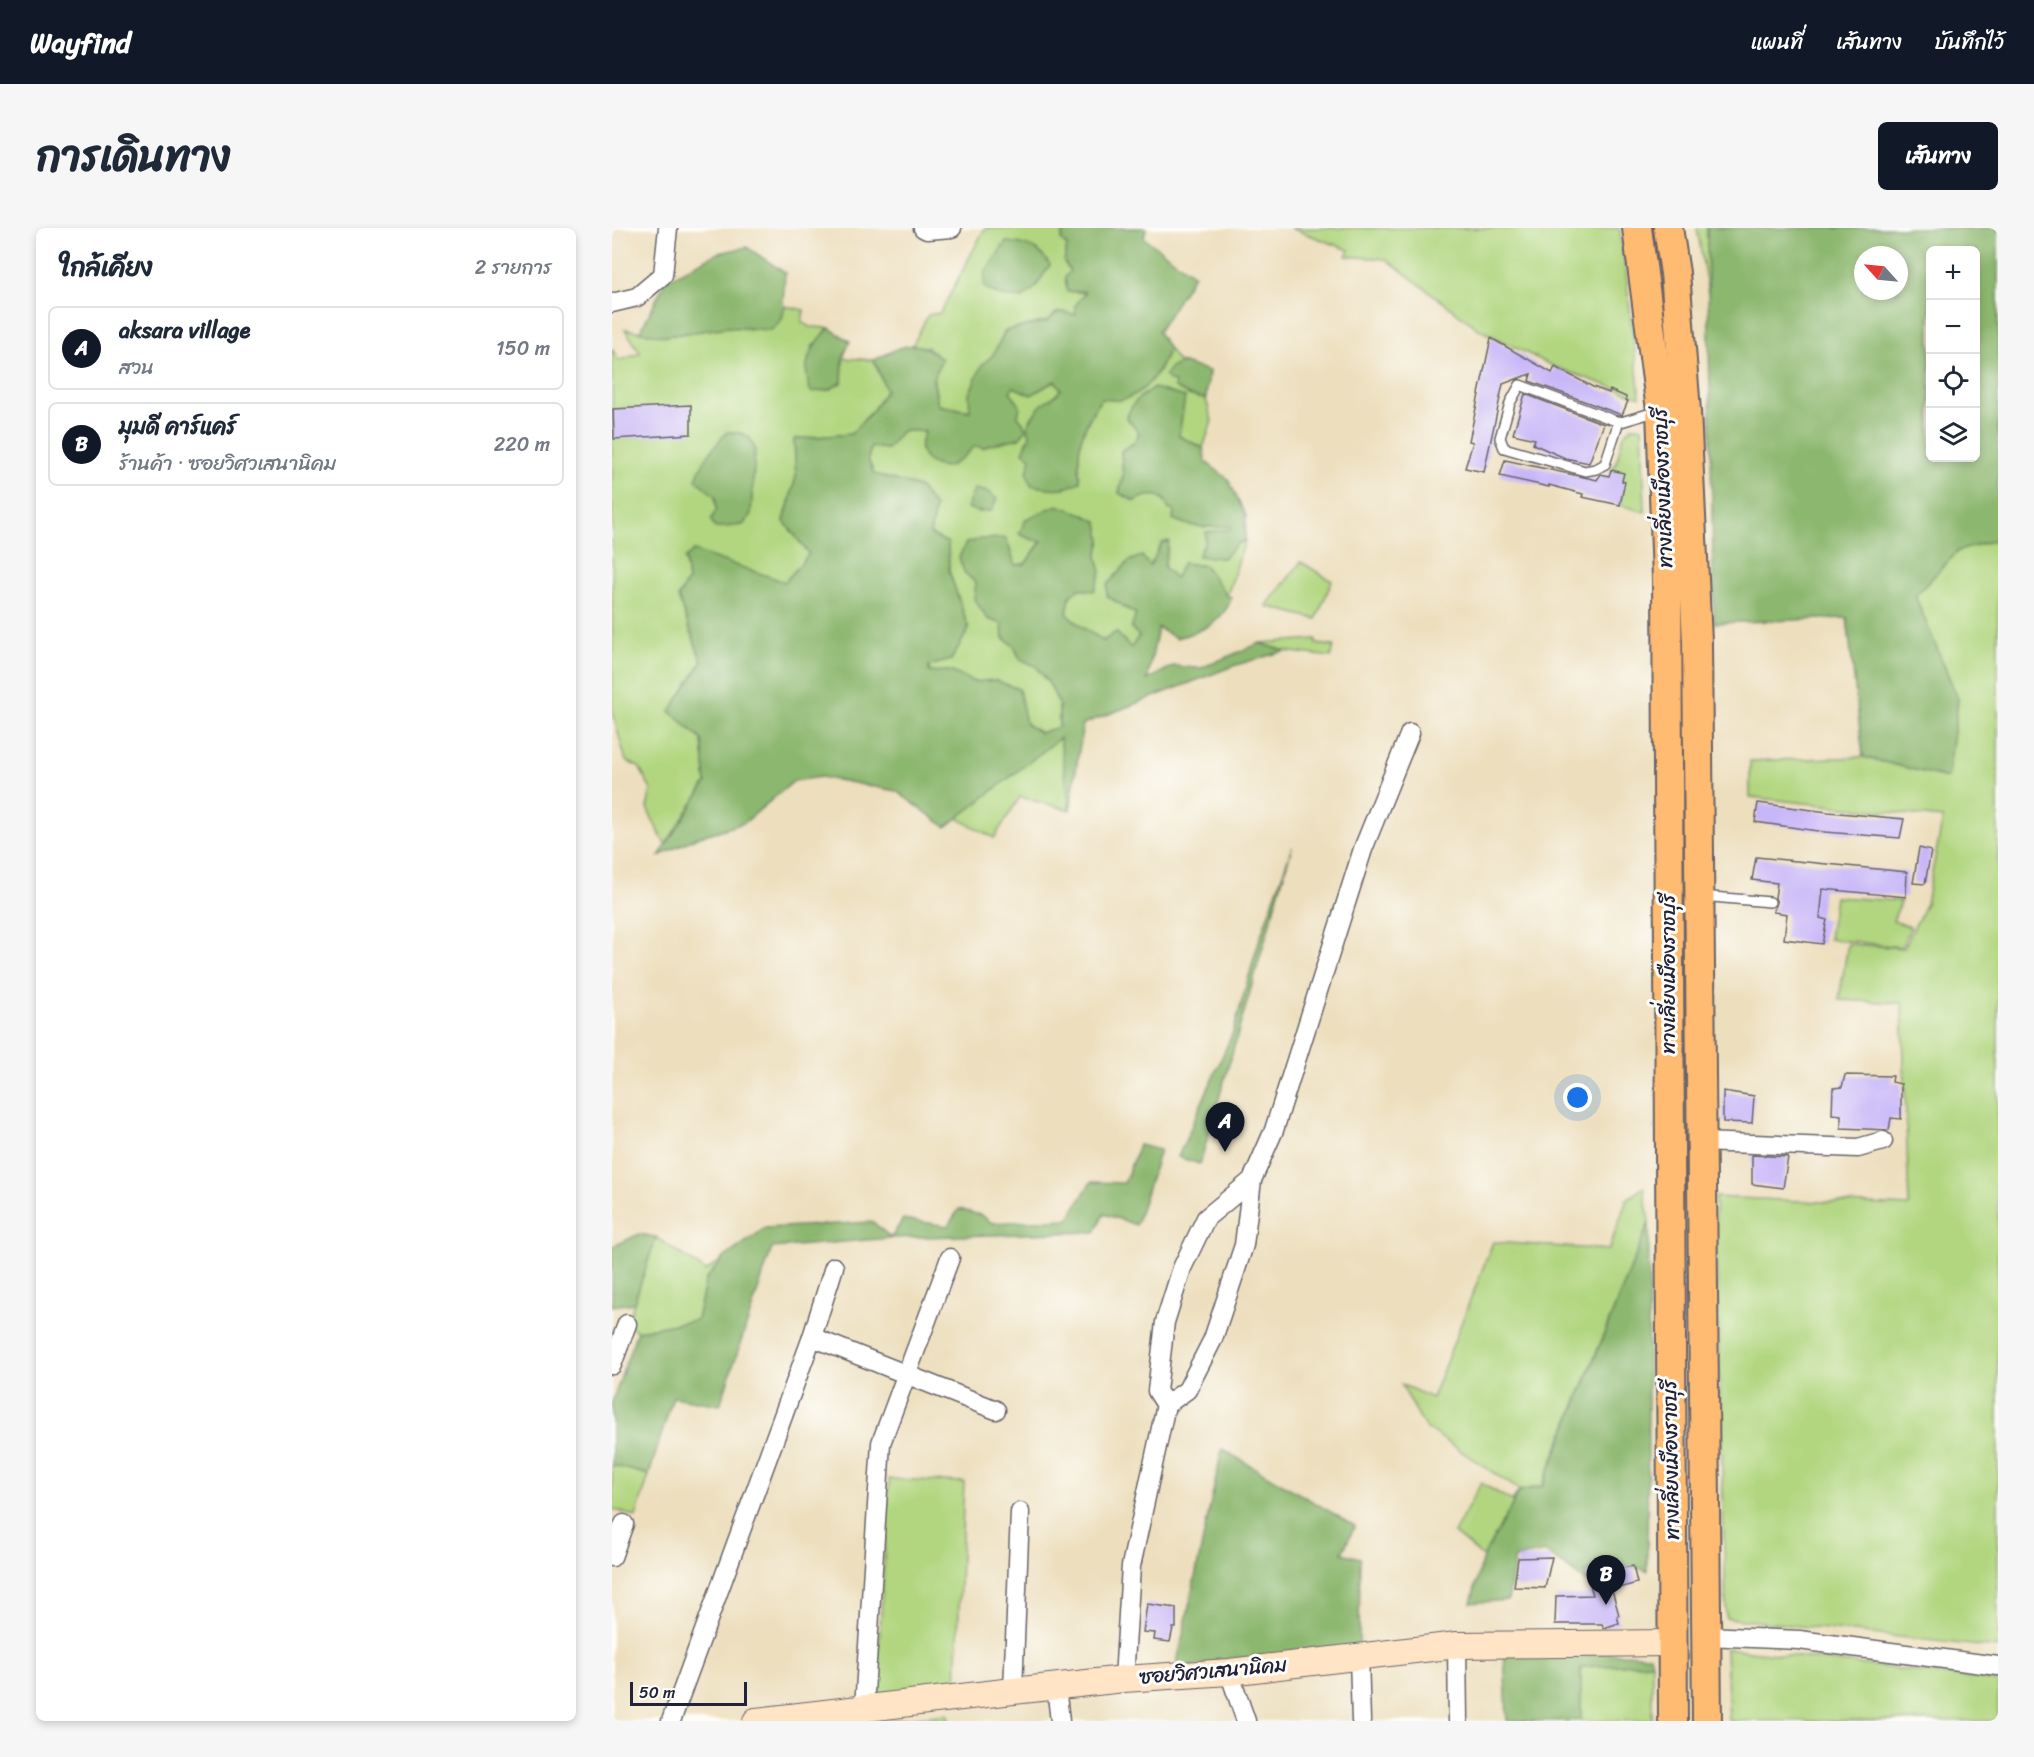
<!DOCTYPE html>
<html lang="th">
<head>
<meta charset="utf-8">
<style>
	:root { --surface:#fff; --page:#f6f6f7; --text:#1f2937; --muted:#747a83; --line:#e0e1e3; --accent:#111827 }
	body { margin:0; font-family:Sriracha,"Playpen Sans Thai",sans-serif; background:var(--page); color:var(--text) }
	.controls { position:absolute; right:18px; top:18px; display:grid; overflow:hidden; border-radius:9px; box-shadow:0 3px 9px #0003 }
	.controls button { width:54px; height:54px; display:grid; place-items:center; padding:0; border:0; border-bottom:2px solid var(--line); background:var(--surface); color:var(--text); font:30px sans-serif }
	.compass { position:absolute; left:1242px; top:18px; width:54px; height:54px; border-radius:50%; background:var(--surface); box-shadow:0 3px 9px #0003; rotate:297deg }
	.scale { position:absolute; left:18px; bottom:15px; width:117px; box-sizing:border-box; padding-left:6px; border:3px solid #22223b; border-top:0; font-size:16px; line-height:21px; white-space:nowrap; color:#22223b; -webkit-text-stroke:4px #fdfcf7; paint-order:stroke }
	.you { position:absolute; left:966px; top:870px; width:21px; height:21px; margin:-15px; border:4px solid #fff; border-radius:50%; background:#1a73e8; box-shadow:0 0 0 9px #1a73e833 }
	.badge { display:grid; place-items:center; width:39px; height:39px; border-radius:50%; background:var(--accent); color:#fff; font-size:20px; font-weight:700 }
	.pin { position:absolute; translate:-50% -50px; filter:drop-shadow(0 2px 3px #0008) }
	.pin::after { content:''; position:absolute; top:32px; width:21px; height:18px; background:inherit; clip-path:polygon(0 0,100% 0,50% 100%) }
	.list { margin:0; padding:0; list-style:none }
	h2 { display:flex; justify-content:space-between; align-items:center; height:78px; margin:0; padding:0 24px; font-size:26px }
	h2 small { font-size:20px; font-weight:400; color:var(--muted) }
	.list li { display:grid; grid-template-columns:39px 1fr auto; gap:18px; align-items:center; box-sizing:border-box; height:84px; margin:0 12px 12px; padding:0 12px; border:2px solid var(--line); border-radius:9px }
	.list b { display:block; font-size:22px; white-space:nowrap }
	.list p { margin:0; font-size:20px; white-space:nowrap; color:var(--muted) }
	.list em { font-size:20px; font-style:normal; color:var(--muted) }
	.icon { flex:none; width:33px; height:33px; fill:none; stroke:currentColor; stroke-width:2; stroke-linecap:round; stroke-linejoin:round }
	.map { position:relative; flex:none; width:1386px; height:1493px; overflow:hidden; border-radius:9px }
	header { display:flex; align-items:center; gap:36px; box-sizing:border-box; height:84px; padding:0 30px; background:var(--accent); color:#fff }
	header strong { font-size:28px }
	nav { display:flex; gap:33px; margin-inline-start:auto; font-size:21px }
	.intro { display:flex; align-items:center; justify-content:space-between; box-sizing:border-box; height:144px; padding:0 36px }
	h1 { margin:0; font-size:42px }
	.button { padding:15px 27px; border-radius:9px; background:var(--accent); color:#fff; font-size:21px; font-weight:700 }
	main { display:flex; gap:36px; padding:0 36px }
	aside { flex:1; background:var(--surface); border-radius:9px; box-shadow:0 3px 9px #0003 }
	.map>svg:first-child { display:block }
	.green { fill:#b1d67f; stroke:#6a7c5d; stroke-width:1.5 }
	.forest { fill:#8cb76e; stroke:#576c54; stroke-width:1.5; fill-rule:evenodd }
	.building { fill:#c8b7f8 }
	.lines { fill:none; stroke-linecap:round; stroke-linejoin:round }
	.lane-casing { stroke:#696469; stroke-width:12 }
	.street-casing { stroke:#696469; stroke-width:21 }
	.secondary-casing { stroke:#696469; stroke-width:28 }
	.primary-casing { stroke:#696469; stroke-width:32 }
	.lane { stroke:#fff; stroke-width:9 }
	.street { stroke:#fff; stroke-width:18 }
	.secondary { stroke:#ffe4c6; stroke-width:26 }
	.primary { stroke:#ffbb71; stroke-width:28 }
	.labels { text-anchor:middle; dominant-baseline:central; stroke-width:6; stroke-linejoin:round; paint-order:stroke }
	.street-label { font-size:20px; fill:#22223b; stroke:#fdfcf7 }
</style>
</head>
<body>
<header>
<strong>Wayfind</strong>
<nav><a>แผนที่</a><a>เส้นทาง</a><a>บันทึกไว้</a></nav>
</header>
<div class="intro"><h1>การเดินทาง</h1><a class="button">เส้นทาง</a></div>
<main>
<aside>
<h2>ใกล้เคียง<small>2 รายการ</small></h2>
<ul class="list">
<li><span class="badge">A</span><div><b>aksara village</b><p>สวน</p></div><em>150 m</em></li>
<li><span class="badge">B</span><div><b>มุมดี คาร์แคร์</b><p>ร้านค้า · ซอยวิศวเสนานิคม</p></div><em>220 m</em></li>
</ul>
</aside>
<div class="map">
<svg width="1386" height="1493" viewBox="0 0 1386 1493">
	<rect width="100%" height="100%" fill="#fdfcf7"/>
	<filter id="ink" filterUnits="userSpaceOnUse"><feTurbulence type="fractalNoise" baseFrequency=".0167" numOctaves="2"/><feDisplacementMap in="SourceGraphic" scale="12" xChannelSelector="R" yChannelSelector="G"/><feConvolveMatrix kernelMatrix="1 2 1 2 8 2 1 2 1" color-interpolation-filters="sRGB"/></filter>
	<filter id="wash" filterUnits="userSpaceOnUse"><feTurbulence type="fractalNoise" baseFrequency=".008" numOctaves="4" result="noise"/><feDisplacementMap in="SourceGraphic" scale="24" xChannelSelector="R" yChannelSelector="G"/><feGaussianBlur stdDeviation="1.35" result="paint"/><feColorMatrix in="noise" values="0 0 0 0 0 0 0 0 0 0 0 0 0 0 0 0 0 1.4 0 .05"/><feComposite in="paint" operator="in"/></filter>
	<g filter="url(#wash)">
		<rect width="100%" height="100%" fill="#eddfbe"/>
		<!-- green -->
		<g class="green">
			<path d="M373,0H452L451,2L455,18L452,34L458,43L455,63L474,65L464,87L451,84L436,93L393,103L381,127L370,138L358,183L326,177L316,119L300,118L316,87L328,85Z"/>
			<path d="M679,0H1007L1012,29L1028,169L943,139L868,102L774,31L734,28L737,22Z"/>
			<path d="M1085,0H1095L1096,66Z"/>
			<path d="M173,78L192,82L190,94L198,99L217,100L200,119L230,154L231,130L262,132L274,162L261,182L239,206L182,211L184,249L172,293L197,326L172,355L82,323L73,330L76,352L66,369L90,434L59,483L90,512L94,555L53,617L35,580L39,562L27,539L14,533L0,483V121L7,133L28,125L13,101L54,108L116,99L159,102L170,91Z"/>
			<path d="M557,121L566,134L571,135L558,140C566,161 571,167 594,171L600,193L591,220L567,208L515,190L527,204L524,214L509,223L511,248L507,264L522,272L536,267L547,268L562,283L590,299L619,298L620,301L593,313L586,328L611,330L626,315L633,313L615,368L593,338L571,335L563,350L552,339L557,313L550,315L538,338L510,379L525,386L527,408L519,420L504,404L492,413L470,399L455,386L458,368C475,355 484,333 489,312H430L413,336L403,337L394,310L352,344L365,355L391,396V410L402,418L408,431L424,438L438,457L447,476V499L428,505L414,496L383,452L362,454L338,443L317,444V438L357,401L337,343L336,315L318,306L323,279L307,259L262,247L256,231L259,219L275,221L290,203H313L309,214L357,223L363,218L407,210L411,194L405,188L407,177L397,163L402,159L419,167L443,153L449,161L443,169L434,173L468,253C464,217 469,202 489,171L509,172L546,145Z"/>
			<path d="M1020,199H1030L1033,284L1008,277L1012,254L999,242C1012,227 1003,211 1020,199Z"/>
			<path d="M1386,311V1420L1114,1390L1103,969L1297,978L1290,775L1227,772L1236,716L1292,720L1314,675L1331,590L1138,569V533L1251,529L1336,550L1346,471L1303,368L1346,323Z"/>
			<path d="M689,334L720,353L704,391L654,378Z"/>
			<path d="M704,411V416L722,418L719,429L673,423L648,415Z"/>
			<path d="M449,509L458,582L408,569L382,610L345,590Z"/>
			<path d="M1223,669L1289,673L1281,693L1299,699L1289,719L1217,711Z"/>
			<path d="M1032,959L1037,995L930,1258L908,1263L871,1329L842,1305L869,1255L900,1273L907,1262L813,1199L789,1156L820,1170L881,1014L997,1022L1015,971Z"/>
			<path d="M44,1009L94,1043L113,1029L94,1051L85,1092L25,1103L15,1096Z"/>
			<path d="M0,1237L37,1247L24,1289L0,1281Z"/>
			<path d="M277,1251L352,1254L344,1457L264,1467Z"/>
			<path d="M1114,1420L1386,1453V1493H1117Z"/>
			<path d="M1040,1435V1493H969V1439Z"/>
			<path d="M336,1486L337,1493H273Z"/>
		</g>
		<!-- forest -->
		<g class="forest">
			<path d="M452,0H534L532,10L582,47L546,104L557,121C547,143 535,166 509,172C503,173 495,171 489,171C469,201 464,217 468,253C455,264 435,261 419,257L415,245L419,230L411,224L418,207L415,198C420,189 425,180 433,174C441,168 443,170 449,161L443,153L419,167L402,159L398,163L408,178L406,188L411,194L414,202L407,210L377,217L371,220L363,218C355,225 348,234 337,238C328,241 314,235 310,225C306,218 311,209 313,203H290L275,221L259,219L256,231L262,246L307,259L323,279L318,306L336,315L337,343L357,401L339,432L317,438V444L338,443L362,454L383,452L407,461L414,496L428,505L447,499V476L438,457L424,438L408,431L402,418L391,409L390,396L376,391L362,371L364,355L352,344L347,329L354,315L369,311L394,310L403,337L413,336L430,313L421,312L407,306L414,291L445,277L468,285L486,294L489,312L485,329L489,344L482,363L467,361L458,368L455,386L470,399L491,413L504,404L519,420L527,408L519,400L524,386L495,368V357L517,333L530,328L538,338L550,315L557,313L552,339L563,350L571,335L593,338L615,368L620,369C611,395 589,404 564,410L546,400L535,452L561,438L589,440L648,415L673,423L624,437L471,496L458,582L448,510L334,599L284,563L209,549L182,553L132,595L83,610L47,628L94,555L90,512L58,483L90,434L66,369L76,352L73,330L82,323L173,354L197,326L172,293L184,249L182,211L239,206L261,182L274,162L262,132C290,118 303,108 330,131L321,151L326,177L358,183L357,166L370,137L381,127L393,103L436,93L444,85L451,84L464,87L463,78L473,65L471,63L455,64L453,49L458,43L452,34L455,18L449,12Z"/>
			<path d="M1095,0H1386V311L1346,323L1303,368L1346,471L1336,550L1251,529L1235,390L1102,395ZM1318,22H1364V230H1318ZM1251,27H1287V63H1251Z"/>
			<path d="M394,14C413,15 427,19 438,37L423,60L411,70L388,68L372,59L373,44Z"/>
			<path d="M135,19L173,45L170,91L159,102L116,99L54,108L28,104L54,52L106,25Z"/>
			<path d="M217,100L238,113L231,130L230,154L217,162L199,164C188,136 198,121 217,100Z"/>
			<path d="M571,135L597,143L594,171L576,167L562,159L563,154L558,153L553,148L558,140Z"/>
			<path d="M542,160L573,169L567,208L591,220L594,234L616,251L634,288L633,313L626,315L611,330L586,328L593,313L594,304L619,301V298C598,299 580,301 561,291L562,283L556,281C553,262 535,267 522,273L507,265L511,248L509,223L523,214L527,205L515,190C518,175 530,167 542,160Z"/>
			<path d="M115,204L129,205L138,210L143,221L139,286L131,297L103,300L99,292L104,282L103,268L84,252C89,234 103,217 115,204Z"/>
			<path d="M362,261L376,264L385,271L379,283L367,284L355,280Z"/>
			<path d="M680,619L588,936L566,929L621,804L647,713Z"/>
			<path d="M527,917L548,922L524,997L492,986L483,1004L279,1010L160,1020L108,1177L61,1169L37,1247L0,1237V1175L25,1103L85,1092L94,1051L113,1029L153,1000L261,994L279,1010L291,991L336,998L347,981L371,988L380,995L456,991L479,954L512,955Z"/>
			<path d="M1037,995L1035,1343L1021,1338L973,1344L974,1354L934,1324L903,1330L896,1372L859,1375L871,1329L908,1263L931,1258Z"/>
			<path d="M27,1006L44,1009L22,1075L0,1078V1019Z"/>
			<path d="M610,1221L743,1298L730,1325L748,1330L747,1422L564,1440Z"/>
			<path d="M892,1422L1038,1427L1040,1435L969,1439V1493H895Z"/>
		</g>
		<g id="blocks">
			<!-- building -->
			<g class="building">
				<path d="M879,110L940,145L943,139L981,159L997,165L998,162L1014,169V172L1016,173L1010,187L917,153L919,146L907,150L891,156L872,244L853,240L861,214L857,213Z"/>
				<path d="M913,166L992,196L977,235L953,230L921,216L923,211L901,206Z"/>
				<path d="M79,177V206L2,211L1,181Z"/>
				<path d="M893,232L985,252L989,246L997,248L999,242L1012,245L1010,253L1013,254L1008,277L970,269L971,266L937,257V259L888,248Z"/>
				<path d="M1146,575L1216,584L1292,591L1288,610L1213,604L1143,594Z"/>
				<path d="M1307,620L1319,623L1313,656L1301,655Z"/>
				<path d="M1144,629L1295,644L1294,669L1211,661L1208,690L1215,692L1210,716L1172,711L1175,686L1161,684L1165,675L1163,670L1165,655L1140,652Z"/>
				<path d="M1233,847L1281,848L1280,854L1289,856V891L1279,890L1277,902L1229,900V887L1220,886L1221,860L1230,859Z"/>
				<path d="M1111,863L1142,868L1140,895L1111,894Z"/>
				<path d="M1140,927L1176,929L1171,960L1140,956Z"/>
				<path d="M940,1329L933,1360L902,1359L906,1330Z"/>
				<path d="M1021,1338L1025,1355L1000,1362L1007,1387L1005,1388L1007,1395L992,1400L990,1396H943L944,1368L981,1367L975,1346Z"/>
				<path d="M535,1376L564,1380V1400H561L558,1414L542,1412L543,1405L531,1404Z"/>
			</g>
		</g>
	</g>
	<g filter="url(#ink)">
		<use href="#blocks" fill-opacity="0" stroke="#696469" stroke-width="1.5"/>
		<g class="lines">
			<!-- lane casing -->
			<g class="lane-casing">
				<g id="lane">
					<path d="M1007,193L993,236L984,241L973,243L892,220L888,210L898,175L908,157L1004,193L1009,194L1046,183"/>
					<path d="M1089,668L1158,674"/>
				</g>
			</g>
			<!-- street casing -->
			<g class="street-casing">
				<g id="street">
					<path d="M311,0L315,2L340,0"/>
					<path d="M0,75L25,69L51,47L56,0"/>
					<path d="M1088,914L1246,920L1271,913"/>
					<path d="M200,1109L222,1039"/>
					<path d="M0,1137L15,1096"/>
					<path d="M554,1177L545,1163L553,1094L570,1040L594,990L640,952"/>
					<path d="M0,1329L12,1296"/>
					<path d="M1094,1408L1187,1412L1386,1438"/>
					<path d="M845,1417L846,1493"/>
					<path d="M747,1429L749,1493"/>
					<path d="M617,1444L634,1493"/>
					<path d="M512,1451L519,1338L554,1177L575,1162L601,1111L632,1017L640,952L662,902L751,621L798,505"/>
					<path d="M444,1459L448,1493"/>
					<path d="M401,1463L408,1284"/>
					<path d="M252,1480L269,1215L338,1030"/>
					<path d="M59,1493L200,1109L384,1182"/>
				</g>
			</g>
			<!-- secondary casing -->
			<g class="secondary-casing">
				<path id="secondary" d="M144,1493L401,1463L512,1451L617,1444L845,1417L1061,1415"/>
			</g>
			<!-- primary casing -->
			<g class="primary-casing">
				<g id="primary">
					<path d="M1025,0L1049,182L1055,351L1061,1493"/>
					<path d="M1056,0L1063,45L1074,183L1085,413L1095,1493"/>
				</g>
			</g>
			<!-- lane -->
			<use href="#lane" class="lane"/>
			<!-- street -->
			<use href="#street" class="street"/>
			<!-- secondary -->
			<use href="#secondary" class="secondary"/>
			<!-- primary -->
			<use href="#primary" class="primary"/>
		</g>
	</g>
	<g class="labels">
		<!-- street labels -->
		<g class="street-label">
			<text transform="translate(1051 260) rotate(-92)">ทางเลี่ยงเมืองราชบุรี</text>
			<text transform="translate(1056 746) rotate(-90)">ทางเลี่ยงเมืองราชบุรี</text>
			<text transform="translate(1059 1232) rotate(-91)">ทางเลี่ยงเมืองราชบุรี</text>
			<text transform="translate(601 1443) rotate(-5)">ซอยวิศวเสนานิคม</text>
		</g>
	</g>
</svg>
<div class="controls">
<button>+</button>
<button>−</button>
<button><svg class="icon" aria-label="locate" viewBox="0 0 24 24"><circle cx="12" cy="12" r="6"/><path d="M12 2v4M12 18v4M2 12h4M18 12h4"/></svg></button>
<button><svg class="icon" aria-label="layers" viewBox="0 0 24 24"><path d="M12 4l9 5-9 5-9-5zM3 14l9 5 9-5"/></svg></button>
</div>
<svg class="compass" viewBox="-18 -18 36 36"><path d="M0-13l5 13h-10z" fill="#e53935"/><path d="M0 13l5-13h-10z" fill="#747a83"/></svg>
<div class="scale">50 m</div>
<div class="you"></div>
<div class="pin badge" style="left:613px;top:924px">A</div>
<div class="pin badge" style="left:994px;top:1377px">B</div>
</div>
</main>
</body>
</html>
